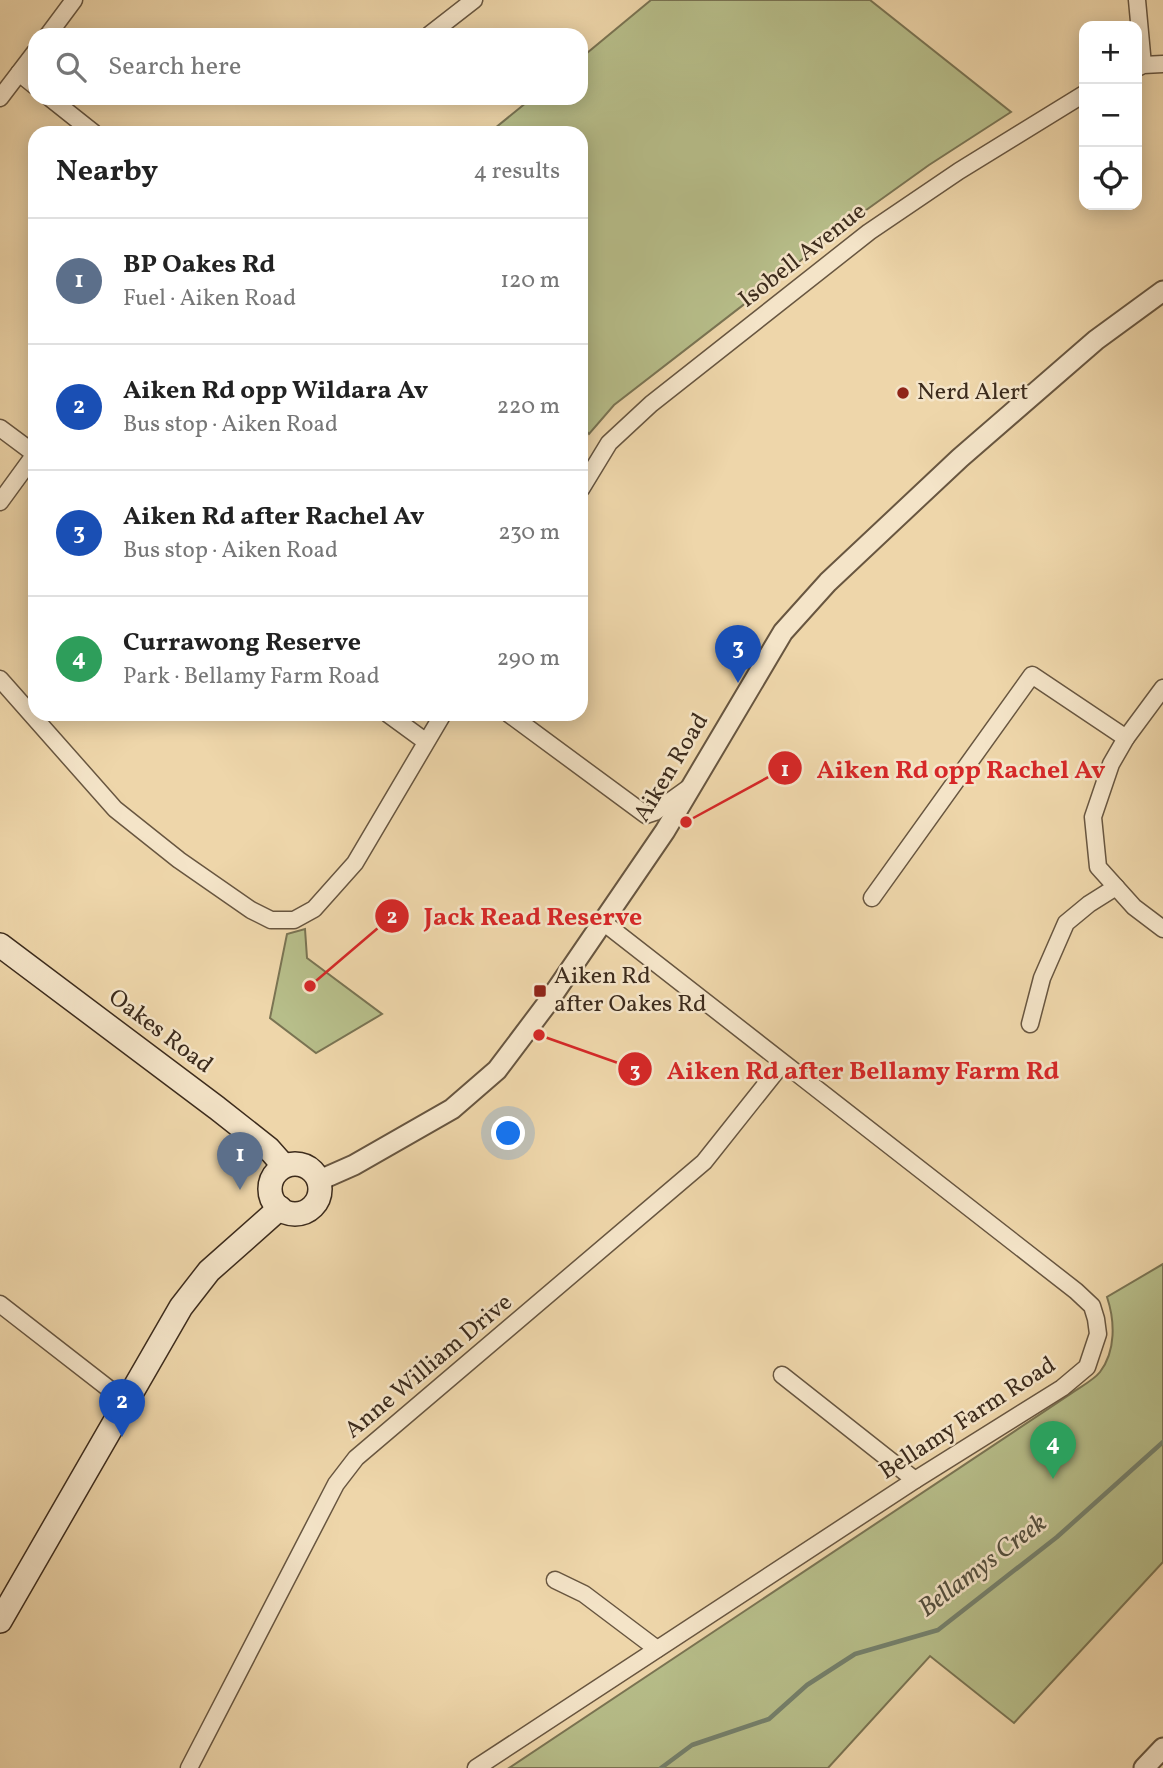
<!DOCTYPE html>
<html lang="en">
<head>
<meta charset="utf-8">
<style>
	:root { --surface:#fff; --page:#f2f2f2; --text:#222; --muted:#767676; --line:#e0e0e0; --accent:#8f2418 }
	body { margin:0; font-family:Vollkorn,serif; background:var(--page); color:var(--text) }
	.controls { position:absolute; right:21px; top:21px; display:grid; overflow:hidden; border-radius:14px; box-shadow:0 4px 18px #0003 }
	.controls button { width:63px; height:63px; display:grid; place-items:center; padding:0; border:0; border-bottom:2px solid var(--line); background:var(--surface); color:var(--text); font:35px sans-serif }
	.you { position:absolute; left:509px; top:1134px; width:24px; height:24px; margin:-18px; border:5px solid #fff; border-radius:50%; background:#1a73e8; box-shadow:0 0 0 10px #1a73e833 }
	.badge { display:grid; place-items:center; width:46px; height:46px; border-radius:50%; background:var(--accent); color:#fff; font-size:23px; font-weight:700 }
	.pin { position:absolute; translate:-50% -58px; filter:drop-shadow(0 2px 4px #0008) }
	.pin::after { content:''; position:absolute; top:37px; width:24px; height:21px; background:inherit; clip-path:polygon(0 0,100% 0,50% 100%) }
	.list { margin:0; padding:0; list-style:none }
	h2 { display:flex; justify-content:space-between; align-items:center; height:91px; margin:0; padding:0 28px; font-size:30px }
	h2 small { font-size:23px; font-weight:400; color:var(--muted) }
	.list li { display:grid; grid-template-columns:46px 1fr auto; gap:21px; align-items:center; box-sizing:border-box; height:126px; padding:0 28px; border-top:2px solid var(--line) }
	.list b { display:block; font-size:26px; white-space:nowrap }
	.list p { margin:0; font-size:23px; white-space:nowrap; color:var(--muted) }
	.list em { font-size:23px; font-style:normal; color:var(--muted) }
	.icon { flex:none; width:38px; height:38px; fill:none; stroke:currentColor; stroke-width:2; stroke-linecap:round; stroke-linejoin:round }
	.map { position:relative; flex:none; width:1163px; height:1768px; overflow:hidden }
	.search { position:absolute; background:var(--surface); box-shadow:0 4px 18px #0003; left:28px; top:28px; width:560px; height:77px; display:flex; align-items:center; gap:18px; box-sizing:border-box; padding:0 24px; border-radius:21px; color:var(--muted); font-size:26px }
	.panel { position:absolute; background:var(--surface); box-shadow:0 4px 18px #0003; left:28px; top:126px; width:560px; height:595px; border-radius:21px }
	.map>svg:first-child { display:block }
	.green { fill:#b7be8a; stroke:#7a7453; stroke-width:2 }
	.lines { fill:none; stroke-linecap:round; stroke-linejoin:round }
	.stream { stroke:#75816d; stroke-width:4.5 }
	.minor-casing { stroke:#685640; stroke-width:19 }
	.tertiary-casing { stroke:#685640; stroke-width:23 }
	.secondary-casing { stroke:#3c2b1c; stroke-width:26 }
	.minor { stroke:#f4e4c8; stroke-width:16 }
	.tertiary { stroke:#f4e4c8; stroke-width:19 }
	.secondary { stroke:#f4e4c8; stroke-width:23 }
	.poi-dot { fill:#8f2418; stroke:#f4e4c8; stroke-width:2.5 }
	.labels { text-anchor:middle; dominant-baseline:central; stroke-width:5; stroke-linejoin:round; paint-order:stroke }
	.street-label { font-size:24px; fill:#3c2b1c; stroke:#f4e4c8 }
	.poi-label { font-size:24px; fill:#3c2b1c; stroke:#f4e4c8; text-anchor:start }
	.water-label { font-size:26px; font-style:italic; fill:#544f3e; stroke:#f4e4c8 }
	.leader { fill:none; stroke:#d62828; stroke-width:2.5 }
	.callout-dot { fill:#d62828; stroke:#f4e4c8; stroke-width:2.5 }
	.mark-label { font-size:21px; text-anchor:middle; font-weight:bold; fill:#fff }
	.callout-label { font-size:26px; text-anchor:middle; font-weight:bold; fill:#d62828; stroke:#f4e4c8; stroke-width:5; stroke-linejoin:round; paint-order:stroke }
</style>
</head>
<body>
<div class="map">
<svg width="1163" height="1768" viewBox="0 0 1163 1768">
	<rect width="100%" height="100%" fill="#eed6aa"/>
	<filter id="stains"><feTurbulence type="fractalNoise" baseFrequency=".00286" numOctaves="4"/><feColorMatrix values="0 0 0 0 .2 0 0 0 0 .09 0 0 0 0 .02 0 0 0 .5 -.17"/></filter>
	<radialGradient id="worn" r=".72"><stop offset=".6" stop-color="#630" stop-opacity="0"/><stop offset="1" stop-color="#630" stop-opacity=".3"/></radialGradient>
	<!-- green -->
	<g class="green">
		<path d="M651,0H870L1011,112L929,165L862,213L614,405L589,434L581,424V133H489L532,98H581V58Z"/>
		<path d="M305,929L307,958L382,1014L316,1053L270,1018L287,934Z"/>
		<path d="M1163,1264V1562L1014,1723L930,1656L828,1768H509L1069,1395C1078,1388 1093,1381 1100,1372C1116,1351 1115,1321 1107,1297Z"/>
	</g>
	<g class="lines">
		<!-- stream -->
		<path class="stream" d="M661,1768L692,1745L769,1719L807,1685L855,1654L938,1630L1057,1537L1163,1442"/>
		<!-- minor casing -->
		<g class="minor-casing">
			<g id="minor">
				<path d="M1137,0L1143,65"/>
				<path d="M48,35L74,0"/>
				<path d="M429,35L474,0"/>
				<path d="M1137,68L1143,65L1163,64"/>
				<path d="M19,73L35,86"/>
				<path d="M0,98L35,52"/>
				<path d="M50,98L94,133"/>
				<path d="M0,428L35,454"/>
				<path d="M581,489L609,443L651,404L869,232L959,171L1084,94"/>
				<path d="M0,502L35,454"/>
				<path d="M0,679L115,809L179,860L251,910L271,920H294L314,909L355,863L443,714"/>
				<path d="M1163,688L1126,738L1111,764L1093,817L1098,867L1134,907L1163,929"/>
				<path d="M388,714L425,741"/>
				<path d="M509,714L646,815L655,812L687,789"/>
				<path d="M872,898L1032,675L1126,738"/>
				<path d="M1030,1024L1042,978L1066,923L1089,904L1116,887"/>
				<path d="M0,1304L126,1402"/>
				<path d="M782,1375L915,1480"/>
				<path d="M555,1580L584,1594L657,1649"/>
				<path d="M189,1768L336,1484L356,1458L704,1162L782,1064"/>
				<path d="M476,1768L915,1480L1062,1388L1087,1367L1098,1334L1096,1319L1092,1306L1076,1291L603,922"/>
			</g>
		</g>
		<!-- tertiary casing -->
		<g class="tertiary-casing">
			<g id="tertiary">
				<path d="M320,1180L354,1165L452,1109L497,1070L546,1005L665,831L783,632L828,582L960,458L1096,340L1163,291"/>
				<path d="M1144,1768L1163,1748"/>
			</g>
		</g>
		<!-- secondary casing -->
		<g class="secondary-casing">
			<g id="secondary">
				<path d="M0,945L217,1108L269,1149L284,1166"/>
				<circle cx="295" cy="1189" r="25"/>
				<path d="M0,1621L181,1307L209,1271L280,1208"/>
			</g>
		</g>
		<!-- minor -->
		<use href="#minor" class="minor"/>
		<!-- tertiary -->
		<use href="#tertiary" class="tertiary"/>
		<!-- secondary -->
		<use href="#secondary" class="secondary"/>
	</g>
	<!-- markers -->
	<g class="poi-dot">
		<circle cx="903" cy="393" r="7"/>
		<rect x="533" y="984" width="14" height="14" rx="3.5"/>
	</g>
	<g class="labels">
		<!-- street labels -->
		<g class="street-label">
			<text transform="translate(803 256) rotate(-38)">Isobell Avenue</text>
			<text transform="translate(672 768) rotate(-59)">Aiken Road</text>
			<text transform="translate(160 1032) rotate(37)">Oakes Road</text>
			<text transform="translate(429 1367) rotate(-40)">Anne William Drive</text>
			<text transform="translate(968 1419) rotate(-33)">Bellamy Farm Road</text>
		</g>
		<!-- poi labels -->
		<g class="poi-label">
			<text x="917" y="393">Nerd Alert</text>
			<text x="554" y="977">Aiken Rd<tspan x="554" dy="28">after Oakes Rd</tspan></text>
		</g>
		<!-- water labels -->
		<g class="water-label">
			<text transform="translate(983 1566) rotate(-37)">Bellamys Creek</text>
		</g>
	</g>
	<!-- callouts -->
	<path class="leader" d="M686 822L785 768M310 986L392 916M539 1035L635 1069"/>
	<g class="callout-dot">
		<circle cx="686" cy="822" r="7"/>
		<circle cx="310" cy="986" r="7"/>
		<circle cx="539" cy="1035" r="7"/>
		<circle cx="785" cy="768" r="18"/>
		<circle cx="392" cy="916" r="18"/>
		<circle cx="635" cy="1069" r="18"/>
	</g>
	<g class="mark-label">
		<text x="785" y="776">1</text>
		<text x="392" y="923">2</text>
		<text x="635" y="1077">3</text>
	</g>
	<g class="callout-label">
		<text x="961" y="778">Aiken Rd opp Rachel Av</text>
		<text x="533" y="925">Jack Read Reserve</text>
		<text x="863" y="1079">Aiken Rd after Bellamy Farm Rd</text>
	</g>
	<rect width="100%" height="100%" filter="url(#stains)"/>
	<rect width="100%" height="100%" fill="url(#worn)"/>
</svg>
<div class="controls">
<button>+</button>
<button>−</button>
<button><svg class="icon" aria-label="locate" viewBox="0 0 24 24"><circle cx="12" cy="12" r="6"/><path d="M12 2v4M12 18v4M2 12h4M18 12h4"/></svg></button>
</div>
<div class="you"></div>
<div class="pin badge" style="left:240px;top:1190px;background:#5c6f8a">1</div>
<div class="pin badge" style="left:122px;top:1437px;background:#1a4fb4">2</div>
<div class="pin badge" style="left:738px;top:683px;background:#1a4fb4">3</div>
<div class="pin badge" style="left:1053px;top:1479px;background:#2e9e5b">4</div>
<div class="search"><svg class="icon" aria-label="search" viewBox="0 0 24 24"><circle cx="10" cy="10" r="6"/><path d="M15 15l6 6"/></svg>Search here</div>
<section class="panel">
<h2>Nearby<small>4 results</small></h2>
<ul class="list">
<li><span class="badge" style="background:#5c6f8a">1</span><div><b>BP Oakes Rd</b><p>Fuel · Aiken Road</p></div><em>120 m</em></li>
<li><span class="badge" style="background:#1a4fb4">2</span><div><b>Aiken Rd opp Wildara Av</b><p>Bus stop · Aiken Road</p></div><em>220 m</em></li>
<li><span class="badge" style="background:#1a4fb4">3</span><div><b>Aiken Rd after Rachel Av</b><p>Bus stop · Aiken Road</p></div><em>230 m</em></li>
<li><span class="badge" style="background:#2e9e5b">4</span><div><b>Currawong Reserve</b><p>Park · Bellamy Farm Road</p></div><em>290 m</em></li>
</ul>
</section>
</div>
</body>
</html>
